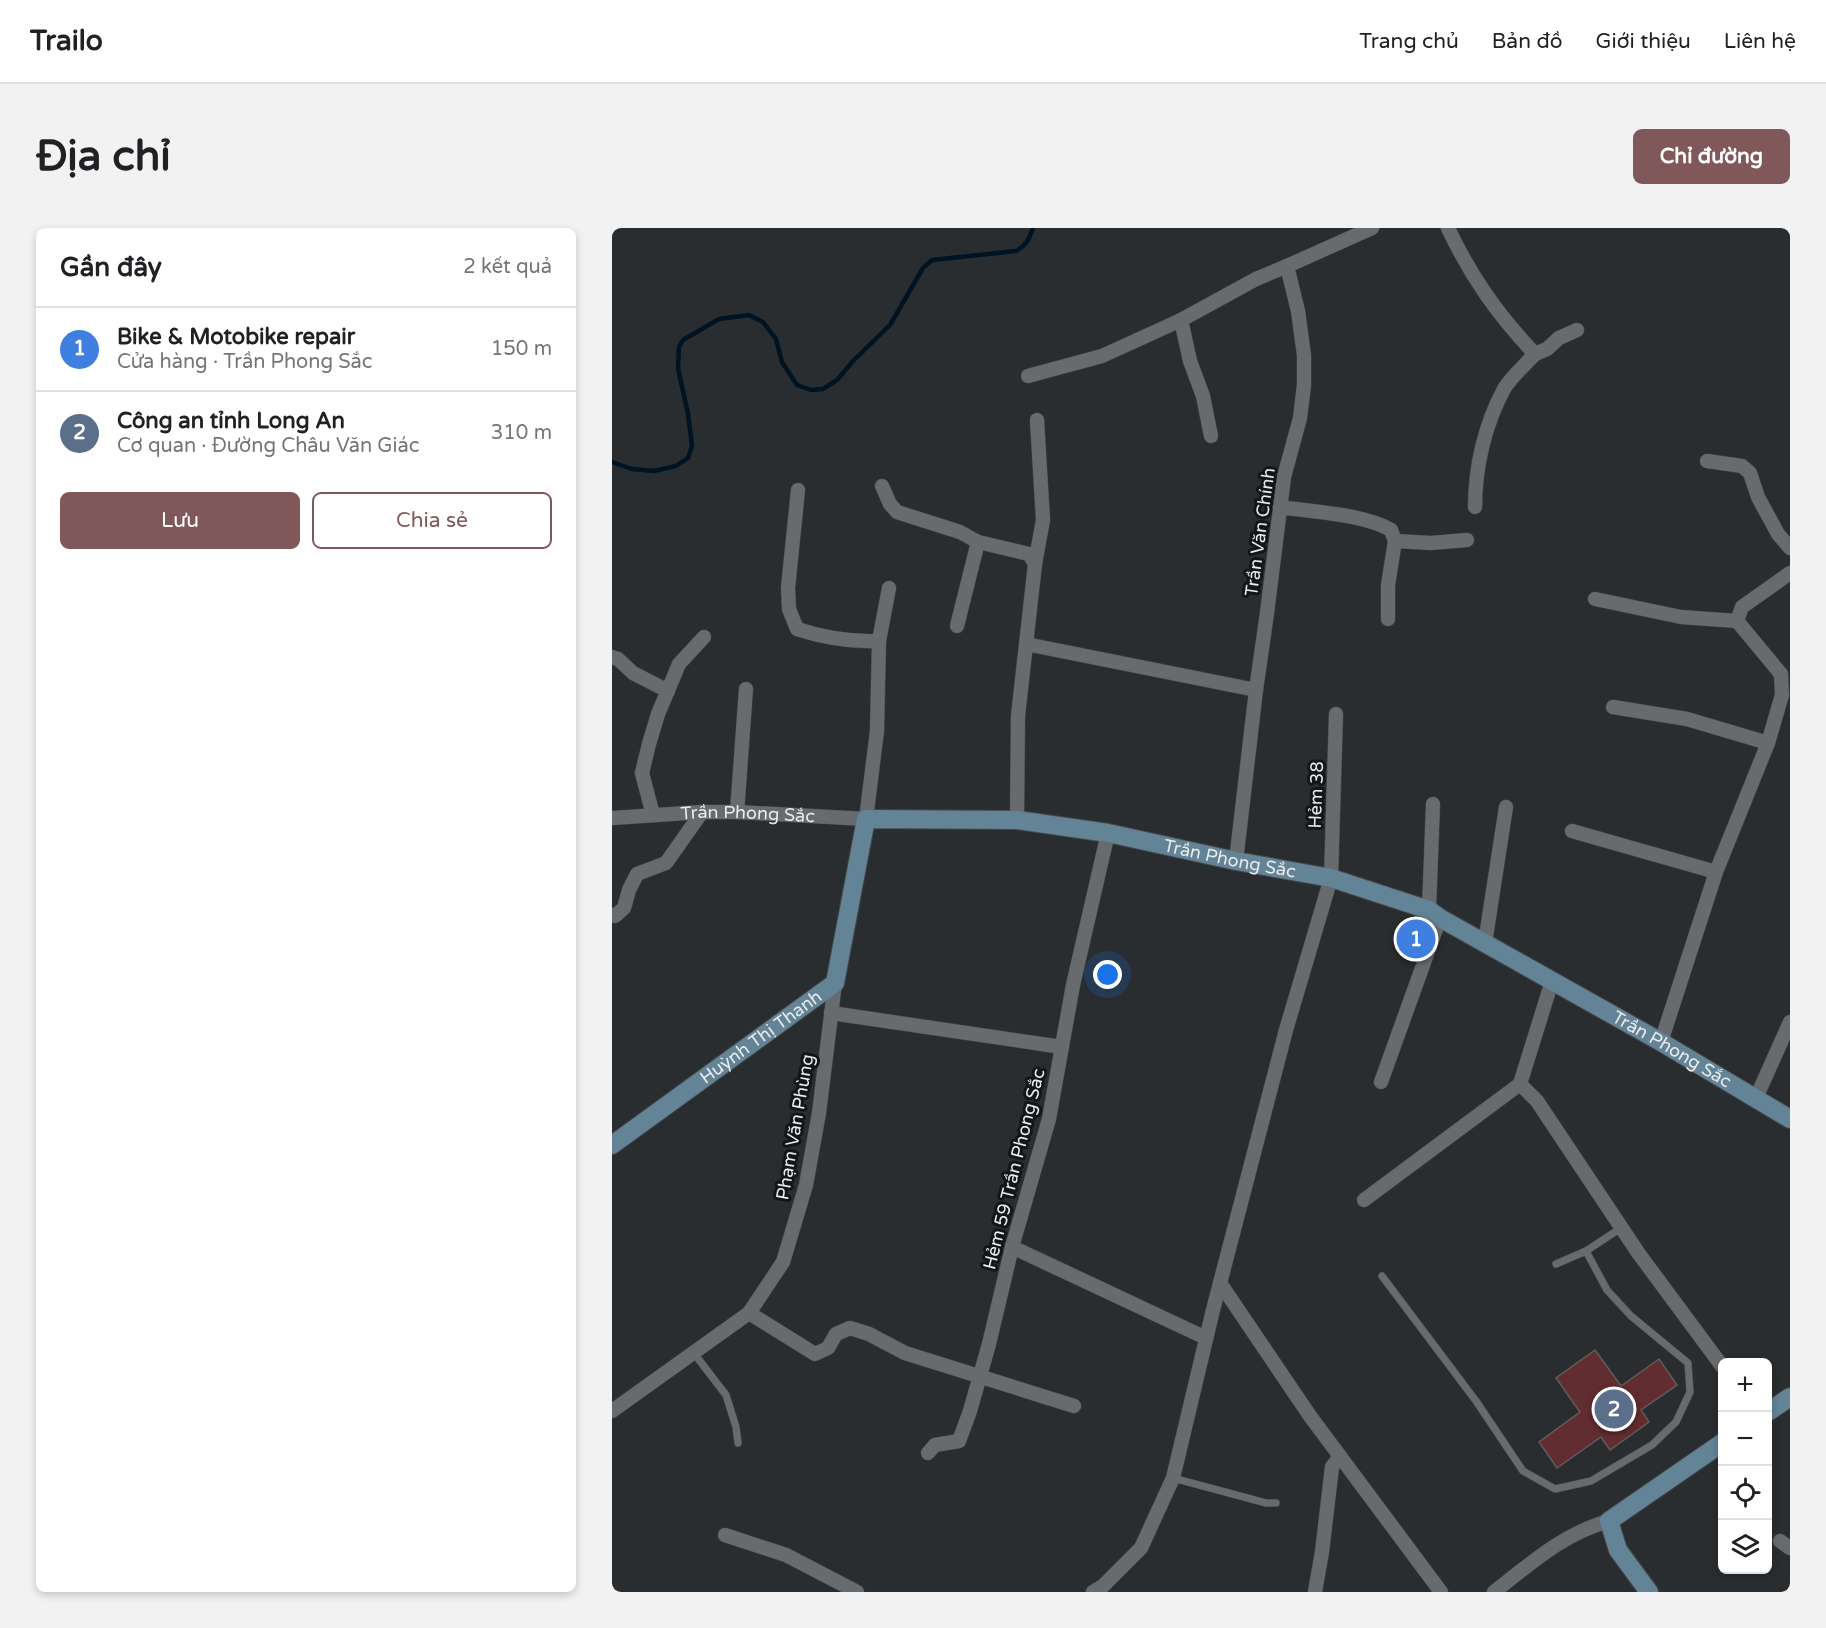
<!DOCTYPE html>
<html lang="vi">
<head>
<meta charset="utf-8">
<style>
	:root { --surface:#fff; --page:#f2f2f2; --text:#202124; --muted:#757577; --line:#e0e0e0; --accent:#80585a }
	body { margin:0; font-family:"Varela Round",sans-serif; background:var(--page); color:var(--text) }
	.controls { position:absolute; right:18px; bottom:18px; display:grid; overflow:hidden; border-radius:9px; box-shadow:0 3px 9px #0003 }
	.controls button { width:54px; height:54px; display:grid; place-items:center; padding:0; border:0; border-bottom:2px solid var(--line); background:var(--surface); color:var(--text); font:30px sans-serif }
	.you { position:absolute; left:496px; top:747px; width:21px; height:21px; margin:-15px; border:4px solid #fff; border-radius:50%; background:#1a73e8; box-shadow:0 0 0 9px #1a73e833 }
	.badge { display:grid; place-items:center; width:39px; height:39px; border-radius:50%; background:var(--accent); color:#fff; font-size:20px; font-weight:700 }
	.pin { position:absolute; translate:-50% -50%; border:3px solid #fff; box-shadow:0 2px 6px #0006 }
	.list { margin:0; padding:0; list-style:none }
	h2 { display:flex; justify-content:space-between; align-items:center; height:78px; margin:0; padding:0 24px; font-size:26px }
	h2 small { font-size:20px; font-weight:400; color:var(--muted) }
	.list li { display:grid; grid-template-columns:39px 1fr auto; gap:18px; align-items:center; box-sizing:border-box; height:84px; padding:0 24px; border-top:2px solid var(--line) }
	.list b { display:block; font-size:22px; white-space:nowrap }
	.list p { margin:0; font-size:20px; white-space:nowrap; color:var(--muted) }
	.list em { font-size:20px; font-style:normal; color:var(--muted) }
	.actions { display:flex; gap:12px; padding:18px 24px }
	.actions a { flex:1; padding:14px 0; border:2px solid var(--accent); border-radius:9px; text-align:center; font-size:21px; color:var(--accent) }
	.actions .main { background:var(--accent); color:#fff }
	.icon { flex:none; width:33px; height:33px; fill:none; stroke:currentColor; stroke-width:2; stroke-linecap:round; stroke-linejoin:round }
	.map { position:relative; flex:none; width:1178px; height:1364px; overflow:hidden; border-radius:9px }
	header { display:flex; align-items:center; gap:36px; box-sizing:border-box; height:84px; padding:0 30px; background:var(--surface); border-bottom:2px solid var(--line) }
	header strong { font-size:28px }
	nav { display:flex; gap:33px; margin-inline-start:auto; font-size:21px }
	.intro { display:flex; align-items:center; justify-content:space-between; box-sizing:border-box; height:144px; padding:0 36px }
	h1 { margin:0; font-size:42px }
	.button { padding:15px 27px; border-radius:9px; background:var(--accent); color:#fff; font-size:21px; font-weight:700 }
	main { display:flex; gap:36px; padding:0 36px }
	aside { flex:1; background:var(--surface); border-radius:9px; box-shadow:0 3px 9px #0003 }
	.map>svg:first-child { display:block }
	.lines { fill:none; stroke-linecap:round; stroke-linejoin:round }
	.stream { stroke:#001323; stroke-width:4.5 }
	.building { fill:#622d30; stroke:#615c5c; stroke-width:1.5 }
	.lane-casing { stroke:#46484a; stroke-width:8 }
	.street-casing { stroke:#46484a; stroke-width:15 }
	.secondary-casing { stroke:#46484a; stroke-width:20 }
	.lane { stroke:#676b6d; stroke-width:7 }
	.street { stroke:#676b6d; stroke-width:14 }
	.secondary { stroke:#638396; stroke-width:18 }
	.labels { text-anchor:middle; dominant-baseline:central; stroke-width:6; stroke-linejoin:round; paint-order:stroke }
	.street-label { font-size:18px; fill:#e9ebed; stroke:#131516 }
</style>
</head>
<body>
<header>
<strong>Trailo</strong>
<nav><a>Trang chủ</a><a>Bản đồ</a><a>Giới thiệu</a><a>Liên hệ</a></nav>
</header>
<div class="intro"><h1>Địa chỉ</h1><a class="button">Chỉ đường</a></div>
<main>
<aside>
<h2>Gần đây<small>2 kết quả</small></h2>
<ul class="list">
<li><span class="badge" style="background:#3f7fe0">1</span><div><b>Bike &amp; Motobike repair</b><p>Cửa hàng · Trần Phong Sắc</p></div><em>150 m</em></li>
<li><span class="badge" style="background:#5c6f8a">2</span><div><b>Công an tỉnh Long An</b><p>Cơ quan · Đường Châu Văn Giác</p></div><em>310 m</em></li>
</ul>
<div class="actions"><a class="main">Lưu</a><a>Chia sẻ</a></div>
</aside>
<div class="map">
<svg width="1178" height="1364" viewBox="0 0 1178 1364">
	<rect width="100%" height="100%" fill="#2a2d2f"/>
	<g class="lines">
		<!-- stream -->
		<path class="stream" d="M0,234L20,241L42,243L64,238L76,230L80,218L76,186L66,140L67,119L71,112L107,91L137,87L151,94L164,111L170,134L185,157L199,162L211,161L225,152L242,132L278,97L311,40L320,32L404,23C415,17 417,11 421,0"/>
	</g>
	<!-- building -->
	<path class="building" d="M983,1122L1009,1158L1047,1131L1065,1157L1029,1182L1037,1194L998,1222L989,1209L945,1240L927,1214L968,1184L944,1150Z"/>
	<g class="lines">
		<!-- lane casing -->
		<g class="lane-casing">
			<g id="lane">
				<path d="M974,1023L1009,1000"/>
				<path d="M770,1048L864,1173L911,1243L943,1261L979,1253L1040,1217L1064,1194L1078,1164L1076,1135L1019,1088L995,1062L974,1023L944,1036"/>
				<path d="M81,1124L114,1167L124,1199L126,1215"/>
				<path d="M561,1250L654,1275H664"/>
			</g>
		</g>
		<!-- street casing -->
		<g class="street-casing">
			<g id="street">
				<path d="M836,0C859,49 886,87 923,126L935,121L947,110L965,102"/>
				<path d="M416,148L490,128L569,92"/>
				<path d="M599,208L591,168L578,133L569,92L644,51L675,38"/>
				<path d="M1095,233L1130,238L1138,245L1146,269L1166,306L1178,320"/>
				<path d="M270,258L278,276L285,284L348,304L366,314L417,326L423,336L406,488L405,592"/>
				<path d="M186,262L176,360L177,381L185,401C212,410 238,414 267,413"/>
				<path d="M668,279C700,284 752,286 779,302L783,313L776,357V391"/>
				<path d="M863,279C863,239 873,196 892,161C899,149 913,137 923,126"/>
				<path d="M783,313L819,315L855,312"/>
				<path d="M423,336L431,292L425,192"/>
				<path d="M983,371L1069,389L1125,393"/>
				<path d="M345,398L366,314"/>
				<path d="M414,416L644,462"/>
				<path d="M0,429L6,431L21,445L56,463"/>
				<path d="M1169,446L1125,393L1130,379L1178,345"/>
				<path d="M1001,479L1075,491L1156,515"/>
				<path d="M125,584L134,461"/>
				<path d="M41,587L30,545L37,516L46,486L67,436L92,409"/>
				<path id="s1" d="M0,590L90,584H125L254,591L265,503L267,413L277,360"/>
				<path d="M960,603L1104,644"/>
				<path d="M624,633L644,462L655,385L672,249L688,190L692,157V127L686,83L675,38L760,0"/>
				<path d="M817,682L821,576"/>
				<path d="M0,687L3,688L12,680L17,662L25,646L54,635L90,584"/>
				<path d="M873,715L894,579"/>
				<path d="M940,753L908,856L925,873L1027,1026L1110,1138"/>
				<path d="M219,785L450,819"/>
				<path d="M1049,814L1104,644L1156,515L1170,467L1169,446"/>
				<path d="M769,854L828,690"/>
				<path d="M1144,870L1178,794"/>
				<path d="M752,972L908,856"/>
				<path d="M400,1019L594,1110"/>
				<path d="M608,1055L698,1188L829,1364"/>
				<path d="M137,1085L203,1126L216,1120L224,1106L238,1100L257,1106L293,1125L462,1178"/>
				<path d="M0,1183L137,1085L171,1034L194,957L207,885L223,755"/>
				<path d="M316,1225L323,1217L347,1213L358,1183L377,1116L400,1019L437,891L461,757L496,605"/>
				<path d="M113,1307L174,1327L245,1364"/>
				<path d="M1168,1313L1178,1320"/>
				<path d="M481,1364L491,1358L529,1320L561,1250L601,1082L674,802L719,650L724,486"/>
				<path d="M703,1364L710,1324L720,1239L728,1228"/>
				<path d="M882,1364C918,1336 952,1305 997,1293"/>
			</g>
		</g>
		<!-- secondary casing -->
		<g class="secondary-casing">
			<g id="secondary">
				<path id="s2" d="M0,917L223,755L254,591L405,592L496,605L624,633L719,650L817,682L828,690L1049,814L1178,891"/>
				<path d="M1156,1184L1178,1169"/>
				<path d="M1037,1364L1006,1322L997,1293L1110,1215"/>
			</g>
		</g>
		<!-- lane -->
		<use href="#lane" class="lane"/>
		<!-- street -->
		<use href="#street" class="street"/>
		<!-- secondary -->
		<use href="#secondary" class="secondary"/>
	</g>
	<g class="labels">
		<!-- street labels -->
		<g class="street-label">
			<text transform="translate(648 304) rotate(-82)">Trần Văn Chính</text>
			<text transform="translate(704 567) rotate(-88)">Hẻm 38</text>
			<text stroke="none"><textPath href="#s1" startOffset="136">Trần Phong Sắc</textPath></text>
			<text stroke="none"><textPath href="#s2" startOffset="810">Trần Phong Sắc</textPath></text>
			<text stroke="none"><textPath href="#s2" startOffset="184">Huỳnh Thị Thanh</textPath></text>
			<text stroke="none"><textPath href="#s2" startOffset="1296">Trần Phong Sắc</textPath></text>
			<text transform="translate(183 899) rotate(-80)">Phạm Văn Phùng</text>
			<text transform="translate(402 941) rotate(-76)">Hẻm 59 Trần Phong Sắc</text>
		</g>
	</g>
</svg>
<div class="controls">
<button>+</button>
<button>−</button>
<button><svg class="icon" aria-label="locate" viewBox="0 0 24 24"><circle cx="12" cy="12" r="6"/><path d="M12 2v4M12 18v4M2 12h4M18 12h4"/></svg></button>
<button><svg class="icon" aria-label="layers" viewBox="0 0 24 24"><path d="M12 4l9 5-9 5-9-5zM3 14l9 5 9-5"/></svg></button>
</div>
<div class="you"></div>
<div class="pin badge" style="left:804px;top:711px;background:#3f7fe0">1</div>
<div class="pin badge" style="left:1002px;top:1181px;background:#5c6f8a">2</div>
</div>
</main>
</body>
</html>
